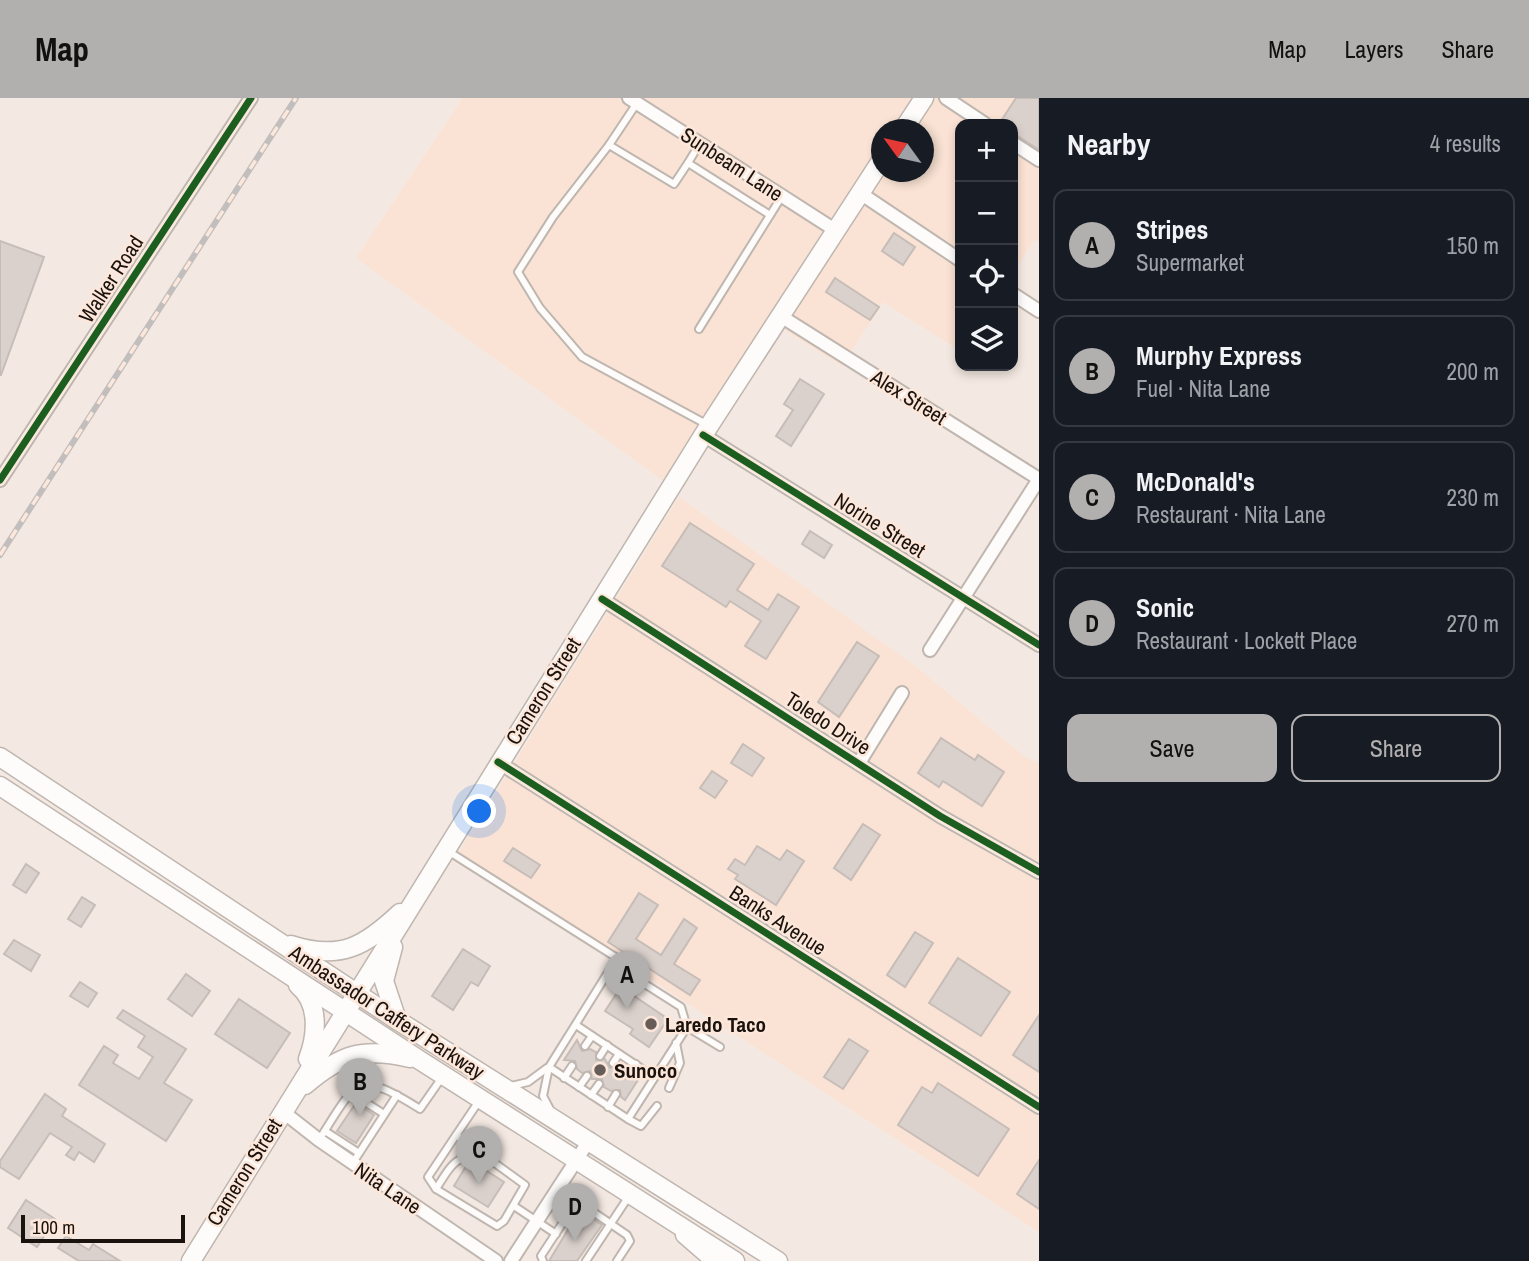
<!DOCTYPE html>
<html lang="en">
<head>
<meta charset="utf-8">
<style>
	:root { --surface:#171b24; --page:#20242c; --text:#f1f3f6; --muted:#9ea1a6; --line:#363941; --accent:#b2b0af }
	body { margin:0; font-family:"Archivo Narrow",sans-serif; background:var(--page); color:var(--text) }
	.controls { position:absolute; right:21px; top:21px; display:grid; overflow:hidden; border-radius:14px; box-shadow:0 4px 10px #0003 }
	.controls button { width:63px; height:63px; display:grid; place-items:center; padding:0; border:0; border-bottom:2px solid var(--line); background:var(--surface); color:var(--text); font:35px sans-serif }
	.compass { position:absolute; left:871px; top:21px; width:63px; height:63px; border-radius:50%; background:var(--surface); box-shadow:0 4px 10px #0003; rotate:303deg }
	.scale { position:absolute; left:21px; bottom:18px; width:164px; box-sizing:border-box; padding-left:7px; border:4px solid #1a120d; border-top:0; font-size:19px; line-height:24px; white-space:nowrap; color:#1a120d; -webkit-text-stroke:5px #fce7da; paint-order:stroke }
	.you { position:absolute; left:480px; top:714px; width:24px; height:24px; margin:-18px; border:5px solid #fff; border-radius:50%; background:#1a73e8; box-shadow:0 0 0 10px #1a73e833 }
	.badge { display:grid; place-items:center; width:46px; height:46px; border-radius:50%; background:var(--accent); color:#111; font-size:23px; font-weight:700 }
	.pin { position:absolute; translate:-50% -58px; filter:drop-shadow(0 2px 4px #0008) }
	.pin::after { content:''; position:absolute; top:37px; width:24px; height:21px; background:inherit; clip-path:polygon(0 0,100% 0,50% 100%) }
	.list { margin:0; padding:0; list-style:none }
	h2 { display:flex; justify-content:space-between; align-items:center; height:91px; margin:0; padding:0 28px; font-size:30px }
	h2 small { font-size:23px; font-weight:400; color:var(--muted) }
	.list li { display:grid; grid-template-columns:46px 1fr auto; gap:21px; align-items:center; box-sizing:border-box; height:112px; margin:0 14px 14px; padding:0 14px; border:2px solid var(--line); border-radius:14px }
	.list b { display:block; font-size:26px; white-space:nowrap }
	.list p { margin:0; font-size:23px; white-space:nowrap; color:var(--muted) }
	.list em { font-size:23px; font-style:normal; color:var(--muted) }
	.actions { display:flex; gap:14px; padding:21px 28px }
	.actions a { flex:1; padding:16px 0; border:2px solid var(--accent); border-radius:14px; text-align:center; font-size:24px; color:var(--accent) }
	.actions .main { background:var(--accent); color:#111 }
	.icon { flex:none; width:38px; height:38px; fill:none; stroke:currentColor; stroke-width:2; stroke-linecap:round; stroke-linejoin:round }
	.map { position:relative; flex:none; width:1039px; height:1163px; overflow:hidden }
	header { display:flex; align-items:center; gap:42px; box-sizing:border-box; height:98px; padding:0 35px; background:var(--accent); color:#111 }
	header strong { font-size:33px }
	nav { display:flex; gap:38px; margin-inline-start:auto; font-size:24px }
	main { display:flex }
	aside { flex:1; background:var(--surface) }
	.map>svg:first-child { display:block }
	.built { fill:#fae3d4; fill-rule:evenodd }
	.building { fill:#dbd1cc; stroke:#c7bdb8; stroke-width:2 }
	.lines { fill:none; stroke-linecap:round; stroke-linejoin:round }
	.lane-casing { stroke:#bfb6af; stroke-width:10 }
	.street-casing { stroke:#bfb6af; stroke-width:16 }
	.secondary-casing { stroke:#bfb6af; stroke-width:19 }
	.primary-casing { stroke:#bfb6af; stroke-width:21 }
	.lane { stroke:#fdfcfb; stroke-width:6 }
	.street { stroke:#fdfcfb; stroke-width:12 }
	.secondary { stroke:#fdfcfb; stroke-width:16 }
	.primary { stroke:#fdfcfb; stroke-width:18 }
	.rail-casing { stroke:#c1bebd; stroke-width:6 }
	.rail { stroke:#fce7da; stroke-width:3.5; stroke-dasharray:10; stroke-linecap:butt }
	.cycleway-casing { stroke:#fce7da; stroke-width:11 }
	.cycleway { stroke:#1b5e20; stroke-width:7 }
	.poi-dot { fill:#665d58; stroke:#fce7da; stroke-width:2.5 }
	.labels { text-anchor:middle; dominant-baseline:central; stroke-width:5; stroke-linejoin:round; paint-order:stroke }
	.street-label { font-size:21px; fill:#1a120d; stroke:#fce7da }
	.poi-label { font-size:21px; font-weight:bold; fill:#1a120d; stroke:#fce7da; text-anchor:start }
</style>
</head>
<body>
<header>
<strong>Map</strong>
<nav><a>Map</a><a>Layers</a><a>Share</a></nav>
</header>
<main>
<div class="map">
<svg width="1039" height="1163" viewBox="0 0 1039 1163">
	<rect width="100%" height="100%" fill="#f4e9e2"/>
	<!-- built -->
	<g class="built">
		<path d="M463,0H1039V144L1034,142L1013,176V26H960V253L883,204L842,268L767,221L665,384L356,160ZM881,32H923V74H881Z"/>
		<path d="M679,399L918,570L1025,659L1039,665V1134L458,756Z"/>
	</g>
	<!-- building -->
	<g class="building">
		<path d="M1016,0H1039V52L1013,35V26H999Z"/>
		<path d="M894,135L915,149L903,167L882,153Z"/>
		<path d="M0,143L44,159L1,277H0Z"/>
		<path d="M835,180L879,209L870,222L826,194Z"/>
		<path d="M800,281L824,296L791,348L776,338L793,312L784,306Z"/>
		<path d="M690,425L754,466L737,492L768,512L778,496L799,509L766,561L745,548L761,523L730,503L726,509L662,468Z"/>
		<path d="M810,433L832,447L824,460L802,446Z"/>
		<path d="M857,544L879,558L839,619L818,604Z"/>
		<path d="M941,640L975,662L978,657L1004,674L982,708L943,683L939,689L918,675Z"/>
		<path d="M743,646L764,660L752,678L731,665Z"/>
		<path d="M712,673L727,683L715,700L700,690Z"/>
		<path d="M863,726L880,737L851,782L834,770Z"/>
		<path d="M757,748L780,762L787,752L804,763L776,807L735,781L738,777L728,771L735,761L745,767Z"/>
		<path d="M513,750L540,767L531,780L504,763Z"/>
		<path d="M26,766L39,775L26,795L13,787Z"/>
		<path d="M639,795L658,807L636,841L661,857L684,821L697,830L674,866L700,882L690,897L608,844Z"/>
		<path d="M82,799L95,807L81,829L68,821Z"/>
		<path d="M915,834L933,845L905,889L887,877Z"/>
		<path d="M14,842L40,857L31,873L4,856Z"/>
		<path d="M463,851L490,868L478,888L471,884L453,912L432,898Z"/>
		<path d="M958,860L1010,894L981,938L929,905Z"/>
		<path d="M186,876L210,893L192,918L168,901Z"/>
		<path d="M80,884L97,895L88,909L70,898Z"/>
		<path d="M621,889L668,921L649,949L630,936L633,931L605,913Z"/>
		<path d="M239,901L290,935L267,970L215,936Z"/>
		<path d="M123,912L186,951L164,985L192,1002L166,1043L79,987L104,948L118,957L113,965L139,981L153,959L138,949L145,938L117,920Z"/>
		<path d="M1039,917V974L1013,957Z"/>
		<path d="M849,941L868,953L843,991L824,979Z"/>
		<path d="M577,942L582,953L590,951L596,954V962L605,961L610,970L617,969L624,973L626,981L634,979L638,982L625,1002L621,999L620,992L611,993L604,989L602,981H592L590,973L582,975L577,971L575,963L564,962Z"/>
		<path d="M938,985L1009,1031L978,1078L898,1027L922,989L932,995Z"/>
		<path d="M45,996L66,1011L62,1018L105,1046L94,1064L79,1054L74,1062L66,1057L72,1049L50,1035L19,1081L0,1069V1063Z"/>
		<path d="M356,1005L374,1017L356,1045L337,1033Z"/>
		<path d="M1039,1062V1111L1017,1096Z"/>
		<path d="M468,1065L476,1066L504,1084L488,1109L454,1088Z"/>
		<path d="M26,1102L55,1121L37,1149L8,1130Z"/>
		<path d="M580,1112L602,1127L577,1163H549Z"/>
		<path d="M66,1138L89,1152L93,1146L120,1163H79L58,1150Z"/>
	</g>
	<g class="lines">
		<!-- lane casing -->
		<g class="lane-casing">
			<g id="lane">
				<path d="M637,5L609,47L674,86L688,65"/>
				<path d="M700,45L688,65L770,117"/>
				<path d="M609,47L553,119L518,174L540,210L582,259L706,326"/>
				<path d="M699,231L782,98"/>
				<path d="M448,753L617,860L549,969L543,998L552,1015"/>
				<path d="M615,867L681,909L687,929L720,949"/>
				<path d="M576,927L654,979"/>
				<path d="M585,948L592,938"/>
				<path d="M600,958L607,947"/>
				<path d="M613,965L619,956"/>
				<path d="M549,969L628,1021L687,929"/>
				<path d="M629,976L636,966"/>
				<path d="M564,980L572,968"/>
				<path d="M511,988L528,984L547,970"/>
				<path d="M579,989L587,978"/>
				<path d="M669,990L680,965L676,945"/>
				<path d="M351,995L384,1016"/>
				<path d="M591,997L599,986"/>
				<path d="M608,1009L616,996"/>
				<path d="M628,1021L641,1028L657,1008"/>
				<path d="M325,1033L359,1055"/>
				<path d="M456,1037L525,1087L504,1123L497,1128L436,1091L428,1079L479,1003"/>
				<path d="M319,1042C357,982 356,971 420,1011L443,978"/>
				<path d="M352,1066L397,997"/>
				<path d="M436,1091C453,1064 459,1051 492,1065"/>
				<path d="M514,1108L556,1136"/>
				<path d="M543,1163L541,1158L575,1106L583,1107L627,1137L630,1143L617,1163"/>
				<path d="M586,1163L629,1098"/>
			</g>
		</g>
		<!-- street casing -->
		<g class="street-casing">
			<g id="street">
				<path d="M629,0L835,132"/>
				<path d="M946,0L985,26"/>
				<path d="M1013,45L1039,62"/>
				<path d="M860,95L960,162"/>
				<path d="M1013,196L1039,213"/>
				<path d="M779,217L1039,381"/>
				<path d="M703,337L1039,547"/>
				<path d="M0,382L251,0"/>
				<path d="M602,501L940,718L1039,774"/>
				<path d="M930,552L1039,381"/>
				<path d="M498,664L1039,1009"/>
				<path d="M859,665L902,595"/>
				<path d="M282,1013L319,1042L496,1163"/>
				<path d="M511,1163L590,1041"/>
			</g>
		</g>
		<!-- secondary casing -->
		<g class="secondary-casing">
			<path id="secondary" d="M684,1137L714,1163"/>
		</g>
		<!-- primary casing -->
		<g class="primary-casing">
			<g id="primary">
				<path d="M903,32L924,0"/>
				<path d="M0,659L397,922L778,1163"/>
				<path d="M0,688L421,963L735,1163"/>
				<path d="M291,847C341,863 365,848 400,815"/>
				<path d="M393,849L384,883L397,922"/>
				<path d="M298,887C320,905 317,937 308,961"/>
				<path d="M305,987C341,956 363,949 410,960"/>
				<path d="M191,1163L709,328L881,63"/>
			</g>
		</g>
		<!-- lane -->
		<use href="#lane" class="lane"/>
		<!-- street -->
		<use href="#street" class="street"/>
		<!-- secondary -->
		<use href="#secondary" class="secondary"/>
		<!-- primary -->
		<use href="#primary" class="primary"/>
		<!-- rail casing -->
		<g class="rail-casing">
			<path id="rail" d="M0,457L296,0"/>
		</g>
		<!-- rail -->
		<use href="#rail" class="rail"/>
		<!-- cycleway casing -->
		<g class="cycleway-casing">
			<g id="cycleway">
				<path d="M703,337L1039,547"/>
				<path d="M0,382L251,0"/>
				<path d="M602,501L940,718L1039,774"/>
				<path d="M498,664L1039,1009"/>
			</g>
		</g>
		<!-- cycleway -->
		<use href="#cycleway" class="cycleway"/>
	</g>
	<!-- markers -->
	<g class="poi-dot">
		<circle cx="651" cy="926" r="7"/>
		<circle cx="600" cy="972" r="7"/>
	</g>
	<g class="labels">
		<!-- street labels -->
		<g class="street-label">
			<text transform="translate(732 66) rotate(33)">Sunbeam Lane</text>
			<text transform="translate(111 181) rotate(-57)">Walker Road</text>
			<text transform="translate(909 299) rotate(32)">Alex Street</text>
			<text transform="translate(880 427) rotate(32)">Norine Street</text>
			<text transform="translate(543 593) rotate(-58)">Cameron Street</text>
			<text transform="translate(828 625) rotate(33)">Toledo Drive</text>
			<text transform="translate(778 822) rotate(33)">Banks Avenue</text>
			<text transform="translate(387 914) rotate(33)">Ambassador Caffery Parkway</text>
			<text transform="translate(244 1074) rotate(-58)">Cameron Street</text>
			<text transform="translate(388 1090) rotate(34)">Nita Lane</text>
		</g>
		<!-- poi labels -->
		<g class="poi-label">
			<text x="665" y="926">Laredo Taco</text>
			<text x="614" y="972">Sunoco</text>
		</g>
	</g>
</svg>
<div class="controls">
<button>+</button>
<button>−</button>
<button><svg class="icon" aria-label="locate" viewBox="0 0 24 24"><circle cx="12" cy="12" r="6"/><path d="M12 2v4M12 18v4M2 12h4M18 12h4"/></svg></button>
<button><svg class="icon" aria-label="layers" viewBox="0 0 24 24"><path d="M12 4l9 5-9 5-9-5zM3 14l9 5 9-5"/></svg></button>
</div>
<svg class="compass" viewBox="-18 -18 36 36"><path d="M0-13l5 13h-10z" fill="#e53935"/><path d="M0 13l5-13h-10z" fill="#9ea1a6"/></svg>
<div class="scale">100 m</div>
<div class="you"></div>
<div class="pin badge" style="left:627px;top:911px">A</div>
<div class="pin badge" style="left:360px;top:1018px">B</div>
<div class="pin badge" style="left:479px;top:1086px">C</div>
<div class="pin badge" style="left:575px;top:1143px">D</div>
</div>
<aside>
<h2>Nearby<small>4 results</small></h2>
<ul class="list">
<li><span class="badge">A</span><div><b>Stripes</b><p>Supermarket</p></div><em>150 m</em></li>
<li><span class="badge">B</span><div><b>Murphy Express</b><p>Fuel · Nita Lane</p></div><em>200 m</em></li>
<li><span class="badge">C</span><div><b>McDonald's</b><p>Restaurant · Nita Lane</p></div><em>230 m</em></li>
<li><span class="badge">D</span><div><b>Sonic</b><p>Restaurant · Lockett Place</p></div><em>270 m</em></li>
</ul>
<div class="actions"><a class="main">Save</a><a>Share</a></div>
</aside>
</main>
</body>
</html>
